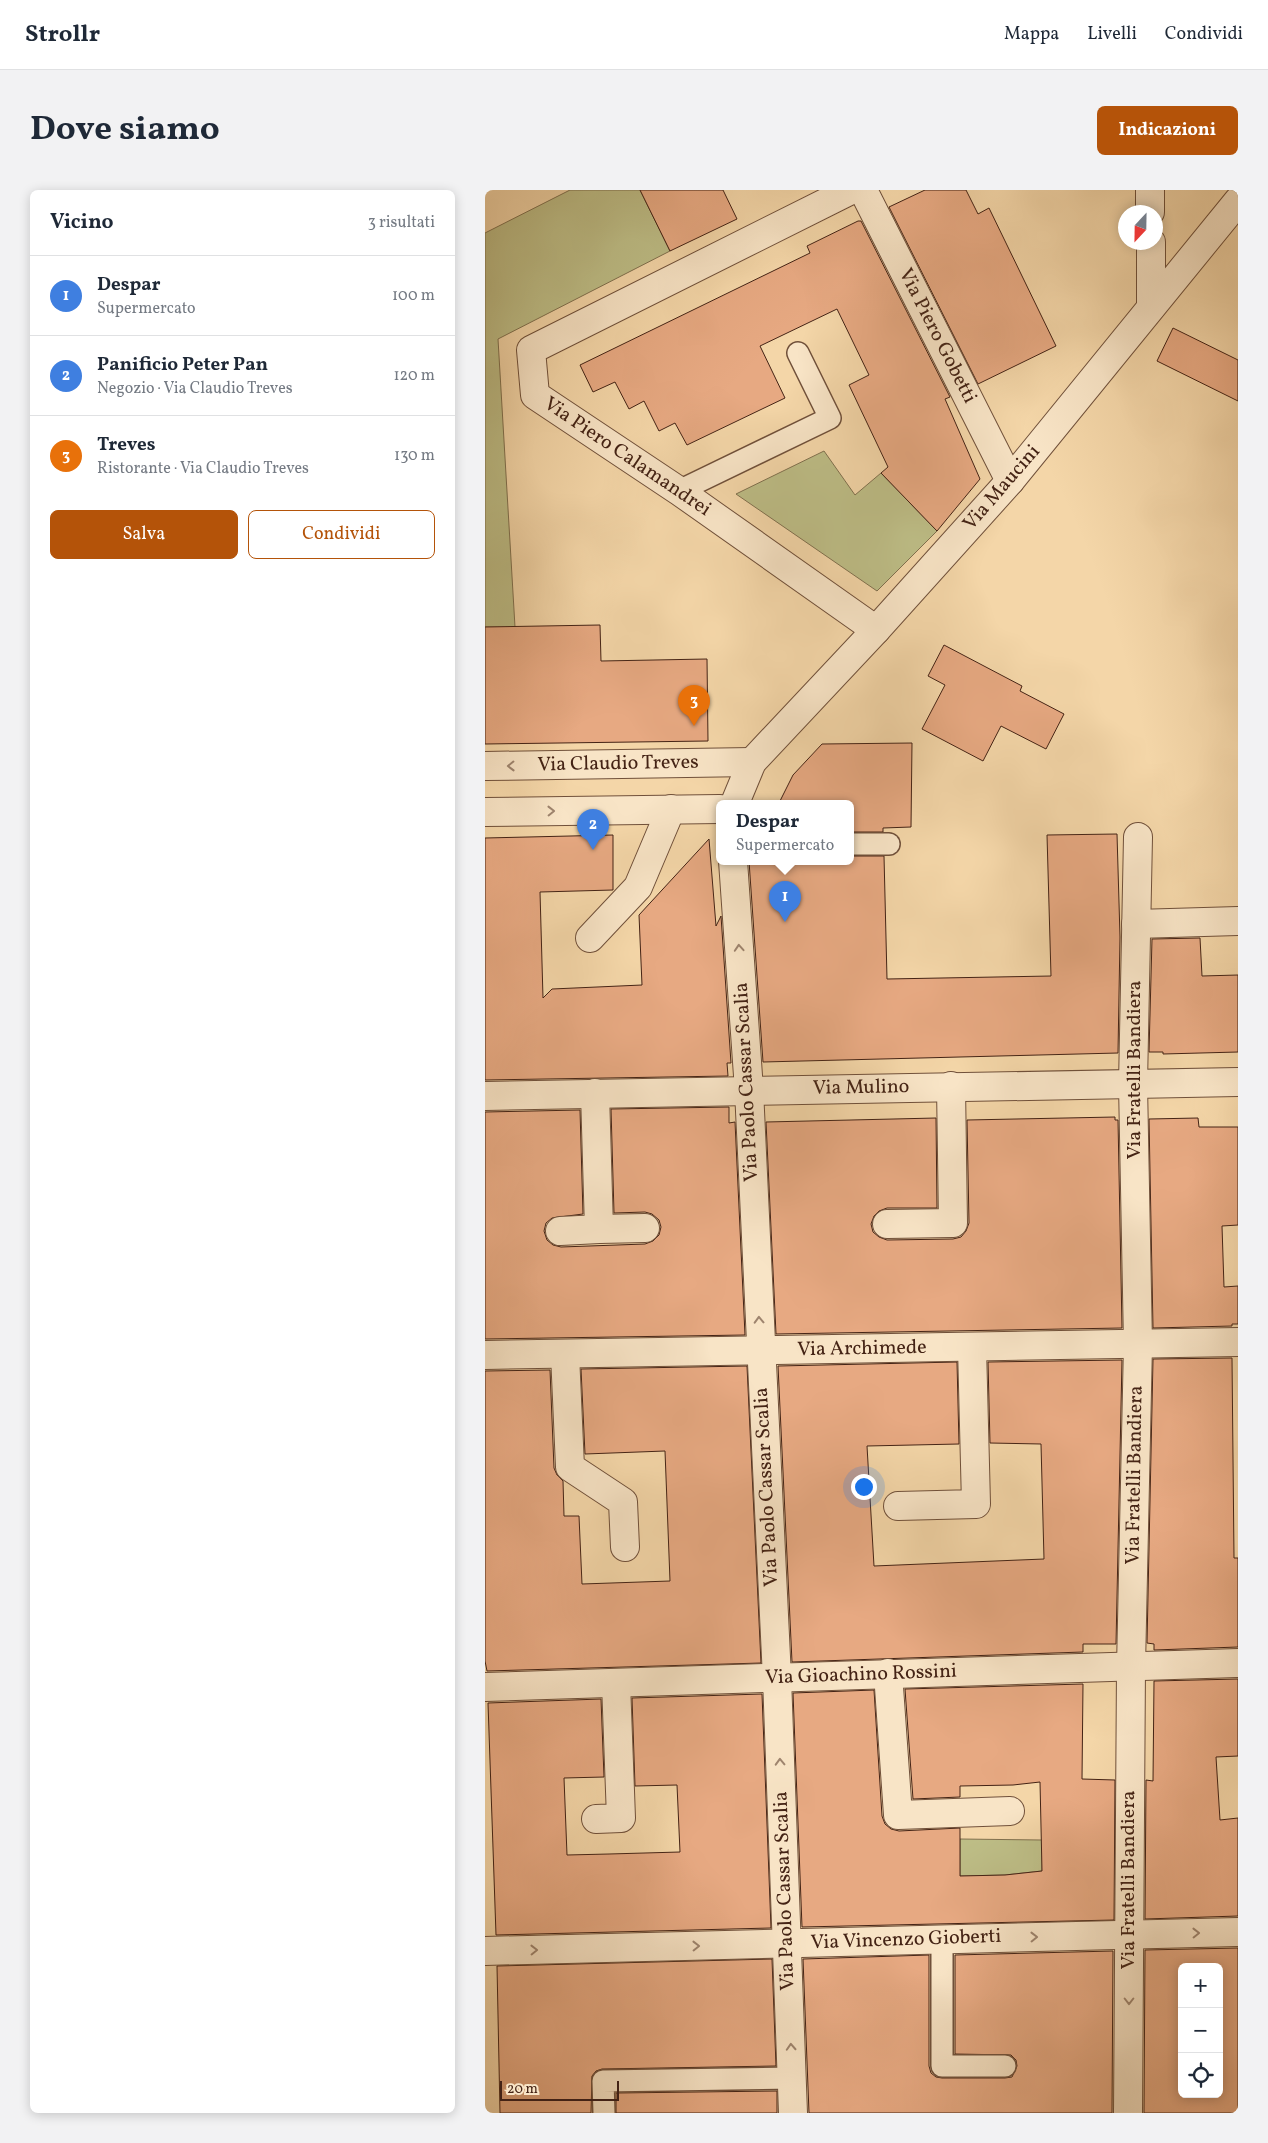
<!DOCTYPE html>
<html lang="it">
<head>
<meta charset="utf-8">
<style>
	:root { --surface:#fff; --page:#f2f2f3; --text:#1f2937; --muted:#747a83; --line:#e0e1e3; --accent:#b45309 }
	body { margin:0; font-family:Vollkorn,serif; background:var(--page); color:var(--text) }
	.controls { position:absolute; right:15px; bottom:15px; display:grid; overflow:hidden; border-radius:8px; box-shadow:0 2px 12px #0003 }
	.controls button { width:45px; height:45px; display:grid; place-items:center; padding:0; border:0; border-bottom:1px solid var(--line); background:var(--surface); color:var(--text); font:25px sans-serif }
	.compass { position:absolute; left:633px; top:15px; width:45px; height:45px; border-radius:50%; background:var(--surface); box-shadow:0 2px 12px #0003; rotate:202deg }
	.scale { position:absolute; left:15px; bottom:12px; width:119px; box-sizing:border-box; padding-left:5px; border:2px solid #442315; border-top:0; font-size:14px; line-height:18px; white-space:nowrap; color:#442315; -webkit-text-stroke:4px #f8e4c6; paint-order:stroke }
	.you { position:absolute; left:378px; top:1296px; width:18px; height:18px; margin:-12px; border:4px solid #fff; border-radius:50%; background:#1a73e8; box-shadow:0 0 0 8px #1a73e833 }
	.badge { display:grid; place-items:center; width:32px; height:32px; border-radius:50%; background:var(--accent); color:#fff; font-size:16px; font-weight:700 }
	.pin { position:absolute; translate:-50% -41px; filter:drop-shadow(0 1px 2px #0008) }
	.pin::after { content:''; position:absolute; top:26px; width:18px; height:15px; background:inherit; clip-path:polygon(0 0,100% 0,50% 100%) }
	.popup { position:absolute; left:231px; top:610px; width:138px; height:65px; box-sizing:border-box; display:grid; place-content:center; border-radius:8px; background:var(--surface); filter:drop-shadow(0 1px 4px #0005); font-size:16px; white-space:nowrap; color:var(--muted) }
	.popup b { font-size:19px; color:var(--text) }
	.popup::after { content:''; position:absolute; left:50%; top:100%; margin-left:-10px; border:10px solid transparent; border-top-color:var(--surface) }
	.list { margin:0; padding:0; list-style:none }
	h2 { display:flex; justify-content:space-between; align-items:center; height:65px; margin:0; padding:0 20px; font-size:21px }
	h2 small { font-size:16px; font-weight:400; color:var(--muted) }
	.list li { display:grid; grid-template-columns:32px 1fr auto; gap:15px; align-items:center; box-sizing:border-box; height:80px; padding:0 20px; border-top:1px solid var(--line) }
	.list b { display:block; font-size:19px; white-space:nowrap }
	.list p { margin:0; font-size:16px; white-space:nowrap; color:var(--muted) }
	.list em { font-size:16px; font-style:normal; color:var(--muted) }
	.actions { display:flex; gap:10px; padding:15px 20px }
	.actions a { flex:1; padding:11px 0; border:1px solid var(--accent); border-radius:8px; text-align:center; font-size:18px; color:var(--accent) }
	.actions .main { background:var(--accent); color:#fff }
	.icon { flex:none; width:28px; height:28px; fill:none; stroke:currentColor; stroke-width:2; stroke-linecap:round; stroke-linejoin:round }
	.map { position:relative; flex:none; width:753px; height:1923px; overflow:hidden; border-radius:8px }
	header { display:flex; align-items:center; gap:30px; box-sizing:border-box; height:70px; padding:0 25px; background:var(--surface); border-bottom:1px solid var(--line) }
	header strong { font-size:24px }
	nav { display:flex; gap:28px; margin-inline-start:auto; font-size:18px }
	.intro { display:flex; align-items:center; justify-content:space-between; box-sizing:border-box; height:120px; padding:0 30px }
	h1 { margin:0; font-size:35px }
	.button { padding:12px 22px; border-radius:8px; background:var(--accent); color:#fff; font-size:18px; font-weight:700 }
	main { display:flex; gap:30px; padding:0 30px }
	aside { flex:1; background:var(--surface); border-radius:8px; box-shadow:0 2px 12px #0003 }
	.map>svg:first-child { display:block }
	.green { fill:#bdbd86; stroke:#80704e }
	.building { fill:#e7a982; stroke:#442315; fill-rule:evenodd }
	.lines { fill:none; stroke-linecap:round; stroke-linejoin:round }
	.service-casing { stroke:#70503a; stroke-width:24 }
	.minor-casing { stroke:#70503a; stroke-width:30 }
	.tertiary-casing { stroke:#70503a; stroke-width:30 }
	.service { stroke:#f8e4c6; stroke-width:21 }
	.minor { stroke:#f8e4c6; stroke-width:28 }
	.tertiary { stroke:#f8e4c6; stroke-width:28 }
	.oneway { stroke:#9e846e }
	.labels { text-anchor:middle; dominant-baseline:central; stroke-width:5; stroke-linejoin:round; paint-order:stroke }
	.street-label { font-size:20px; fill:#442315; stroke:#f8e4c6 }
</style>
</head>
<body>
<header>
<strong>Strollr</strong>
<nav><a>Mappa</a><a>Livelli</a><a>Condividi</a></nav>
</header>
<div class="intro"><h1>Dove siamo</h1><a class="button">Indicazioni</a></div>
<main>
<aside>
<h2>Vicino<small>3 risultati</small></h2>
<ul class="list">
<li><span class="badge" style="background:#3f7fe0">1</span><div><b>Despar</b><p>Supermercato</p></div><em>100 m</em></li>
<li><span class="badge" style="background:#3f7fe0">2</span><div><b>Panificio Peter Pan</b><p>Negozio · Via Claudio Treves</p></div><em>120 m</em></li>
<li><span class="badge" style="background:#e8710a">3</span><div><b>Treves</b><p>Ristorante · Via Claudio Treves</p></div><em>130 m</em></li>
</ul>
<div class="actions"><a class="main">Salva</a><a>Condividi</a></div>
</aside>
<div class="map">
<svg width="753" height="1923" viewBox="0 0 753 1923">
	<rect width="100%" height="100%" fill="#f4d6a8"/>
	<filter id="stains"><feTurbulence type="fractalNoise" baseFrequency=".004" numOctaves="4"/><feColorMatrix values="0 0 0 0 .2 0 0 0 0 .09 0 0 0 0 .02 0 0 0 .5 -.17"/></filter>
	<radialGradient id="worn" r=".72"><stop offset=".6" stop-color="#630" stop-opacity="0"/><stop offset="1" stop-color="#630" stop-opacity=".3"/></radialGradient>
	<!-- green -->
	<g class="green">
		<path d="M85,0H155L185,61L13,149L30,437H0V43Z"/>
		<path d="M339,261L370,305L396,283L452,341L392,401L251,304Z"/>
		<path d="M475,1649L557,1650V1681L520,1685L475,1686Z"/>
	</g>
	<!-- building -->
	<g class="building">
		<path d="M155,0H238L252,29L185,61Z"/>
		<path d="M440,0H481L493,24L504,18L571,156L493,194L404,17Z"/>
		<path d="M373,31H376L465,207L460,209L495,289L452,341L396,283L403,277L364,195L384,185L352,119L275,156L300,208L202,255L190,233L174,241L159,211L144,219L130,192L108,202L95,175L325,63L322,56Z"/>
		<path d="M688,138L753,170V211L672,171Z"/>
		<path d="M115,435L116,471L222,469L223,551L0,554V437Z"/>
		<path d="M459,455L537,496L535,501L579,524L561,559L516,536L498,571L437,539L460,495L443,486Z"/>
		<path d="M427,553L426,637L398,638V642H365V613H294L308,585L337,554Z"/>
		<path d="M632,644L635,747L633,863L278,872L264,671H365V666H399L402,789L566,786L562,645Z"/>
		<path d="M128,645V700L55,702L58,808L67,799L157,795L154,725L224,649L231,736L236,726L246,873H242L243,886L0,890V648Z"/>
		<path d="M715,748L717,786L753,785V862L678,864V862H664L667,749Z"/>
		<path d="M244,917V933L250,932L260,1145L0,1149V922L95,920L98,1024L67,1028L61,1033L59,1041L62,1050L68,1055L76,1057L160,1054L168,1051L174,1045L176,1037L174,1030L167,1024L160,1022L129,1023L126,919Z"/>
		<path d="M630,927V930H633L637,1138L291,1144L281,932L451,928L452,1018H402L394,1021L389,1026L386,1034L388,1042L394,1047L402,1050L468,1049L476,1047L481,1041L484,1033L482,930Z"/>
		<path d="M713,928L714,937H753V1035L737,1036L739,1097L753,1096V1134H747V1136L668,1138L664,929Z"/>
		<path d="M747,1168L749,1368H753V1457L669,1460V1454L662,1453L668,1169Z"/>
		<path d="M637,1170L631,1454H598V1462L307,1472L293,1176L472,1172L474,1254L382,1256L389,1376L559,1369L556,1254L505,1253L503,1172Z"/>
		<path d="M262,1176L276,1473L2,1481L0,1471V1181L65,1180L69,1278L72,1285L78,1291L79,1326H94L97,1394L185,1391L180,1261L100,1264L96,1179Z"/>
		<path d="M753,1489V1566L731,1567L735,1630L753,1628V1726L660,1729L661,1590L668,1591L669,1491Z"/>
		<path d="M598,1494L597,1589L630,1590L629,1730L317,1737L308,1503L389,1500L397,1626L400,1634L406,1639L414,1641L475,1638V1686L520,1685L557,1681L555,1592L528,1595L475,1596V1607L428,1609L420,1499Z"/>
		<path d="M277,1504L286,1738L11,1745L3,1513L116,1509L119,1587L79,1588L82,1665L124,1664L195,1662L192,1595L150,1596L147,1508Z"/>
		<path d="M753,1758V1923H659L660,1760ZM697,1777H734V1904H697Z"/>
		<path d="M628,1761L627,1923H324L318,1769L444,1765V1876L446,1883L451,1887L457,1888H520L527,1887L532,1876L531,1870L526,1865L470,1864V1765Z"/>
		<path d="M287,1769L291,1876L117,1879L111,1881L107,1886L106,1923H15L12,1776Z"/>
		<path d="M292,1901V1923H131V1903Z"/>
	</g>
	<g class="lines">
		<!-- service casing -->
		<g class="service-casing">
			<g id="service">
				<path d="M194,301L345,228L313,163"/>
				<path d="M365,654H404"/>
				<path d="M457,1749V1876H520"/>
				<path d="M119,1923L118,1891L307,1888"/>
			</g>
		</g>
		<!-- minor casing -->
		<g class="minor-casing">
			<g id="minor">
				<path d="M366,0L46,160L50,205L194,301L391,440"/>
				<path d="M378,0L525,291"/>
				<path d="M665,0V22"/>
				<path d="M666,52V117"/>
				<path d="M651,734L753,731"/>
				<path d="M105,748L153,697L186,619"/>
				<path d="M0,906L753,892"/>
				<path d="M402,1034L468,1033L466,896"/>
				<path d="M114,1039L160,1038"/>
				<path d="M75,1041L114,1039L110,903"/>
				<path d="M80,1164L85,1277L138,1312L140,1357"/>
				<path d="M0,1165L753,1152"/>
				<path d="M413,1316L491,1314L487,1157"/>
				<path d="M403,1483L413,1625L525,1621"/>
				<path d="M0,1497L753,1473"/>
				<path d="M111,1629L136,1628L131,1493"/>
				<path d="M0,1761L753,1742"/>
				<path d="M643,1923L646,1477L653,1154L648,894L653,647"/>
			</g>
		</g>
		<!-- tertiary casing -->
		<g class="tertiary-casing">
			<g id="tertiary">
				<path d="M0,576L267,572"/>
				<path d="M250,613L267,572L391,440L525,291L753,11"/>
				<path d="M0,622L235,619"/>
				<path d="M248,671L264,900L292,1488L308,1923"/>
			</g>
		</g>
		<!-- service -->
		<use href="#service" class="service"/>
		<!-- minor -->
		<use href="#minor" class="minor"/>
		<!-- tertiary -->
		<use href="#tertiary" class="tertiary"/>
	</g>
	<!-- one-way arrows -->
	<defs><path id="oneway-chevron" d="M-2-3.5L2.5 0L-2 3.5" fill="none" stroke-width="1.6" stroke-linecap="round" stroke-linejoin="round" transform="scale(1.25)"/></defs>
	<g class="oneway">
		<use href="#oneway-chevron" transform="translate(26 576) rotate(179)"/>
		<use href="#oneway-chevron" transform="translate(66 621) rotate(-1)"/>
		<use href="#oneway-chevron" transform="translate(254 758) rotate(-94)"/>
		<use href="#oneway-chevron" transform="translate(274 1130) rotate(-92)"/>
		<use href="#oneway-chevron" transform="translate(295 1572) rotate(-92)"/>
		<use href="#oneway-chevron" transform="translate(711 1743) rotate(-1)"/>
		<use href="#oneway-chevron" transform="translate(549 1747) rotate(-1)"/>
		<use href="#oneway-chevron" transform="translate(211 1756) rotate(-1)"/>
		<use href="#oneway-chevron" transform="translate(49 1760) rotate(-1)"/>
		<use href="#oneway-chevron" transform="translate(644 1811) rotate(90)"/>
		<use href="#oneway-chevron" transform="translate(306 1857) rotate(-93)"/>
	</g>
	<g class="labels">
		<!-- street labels -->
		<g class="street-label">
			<text transform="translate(452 146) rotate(63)">Via Piero Gobetti</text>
			<text transform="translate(142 267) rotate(34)">Via Piero Calamandrei</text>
			<text transform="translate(517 298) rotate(-49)">Via Maucini</text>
			<text transform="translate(133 574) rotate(-1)">Via Claudio Treves</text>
			<text transform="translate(650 880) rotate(-90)">Via Fratelli Bandiera</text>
			<text transform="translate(262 892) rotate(-93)">Via Paolo Cassar Scalia</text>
			<text transform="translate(376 898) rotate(-1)">Via Mulino</text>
			<text transform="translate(377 1159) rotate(-1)">Via Archimede</text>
			<text transform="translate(650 1285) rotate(-89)">Via Fratelli Bandiera</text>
			<text transform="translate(282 1297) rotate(-93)">Via Paolo Cassar Scalia</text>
			<text transform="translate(376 1485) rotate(-2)">Via Gioachino Rossini</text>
			<text transform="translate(644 1690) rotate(-90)">Via Fratelli Bandiera</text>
			<text transform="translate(300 1701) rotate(-92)">Via Paolo Cassar Scalia</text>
			<text transform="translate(421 1750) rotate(-2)">Via Vincenzo Gioberti</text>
		</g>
	</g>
	<rect width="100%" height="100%" filter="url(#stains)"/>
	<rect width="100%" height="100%" fill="url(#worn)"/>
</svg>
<div class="controls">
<button>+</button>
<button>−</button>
<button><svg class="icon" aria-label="locate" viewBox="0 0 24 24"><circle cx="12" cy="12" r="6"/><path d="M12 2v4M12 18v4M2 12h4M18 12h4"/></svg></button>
</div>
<svg class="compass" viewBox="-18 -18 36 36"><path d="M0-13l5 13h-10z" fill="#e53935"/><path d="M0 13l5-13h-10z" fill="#747a83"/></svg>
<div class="scale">20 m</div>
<div class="you"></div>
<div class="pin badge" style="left:300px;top:732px;background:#3f7fe0">1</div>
<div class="popup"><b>Despar</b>Supermercato</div>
<div class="pin badge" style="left:108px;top:660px;background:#3f7fe0">2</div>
<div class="pin badge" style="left:209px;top:536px;background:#e8710a">3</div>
</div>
</main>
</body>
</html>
